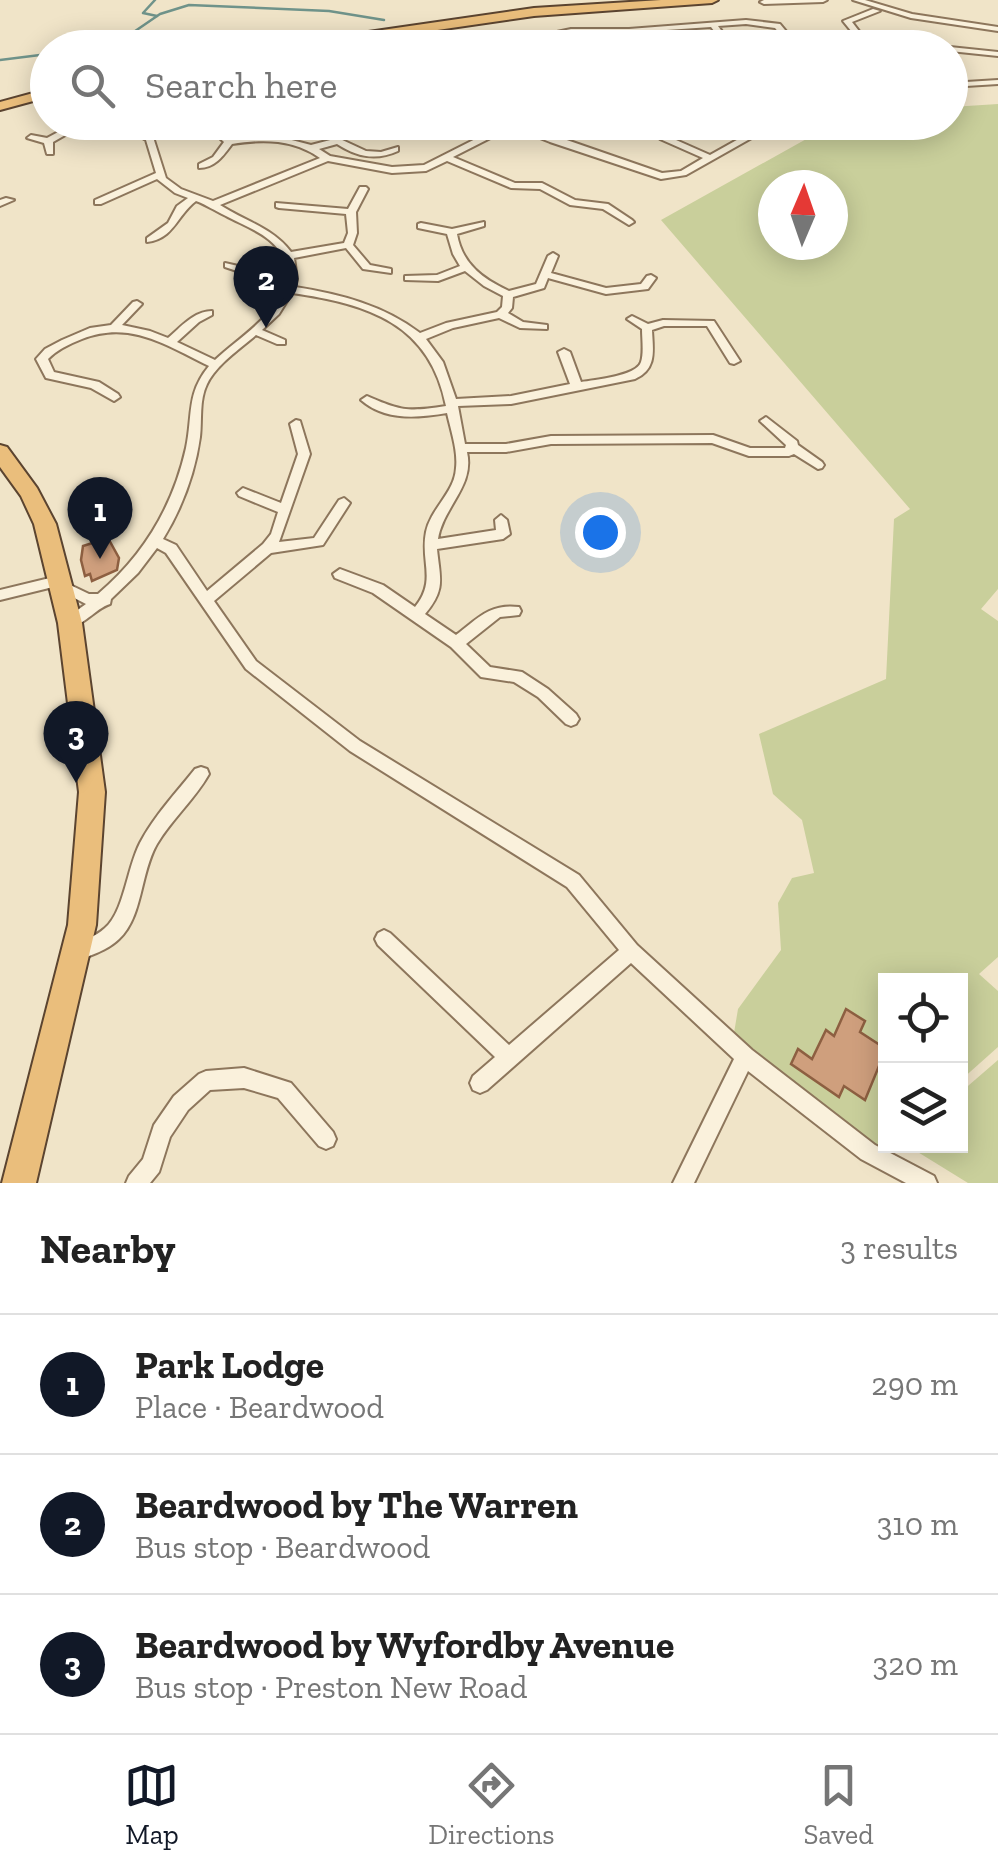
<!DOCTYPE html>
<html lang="en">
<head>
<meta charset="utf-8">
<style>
	:root { --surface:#fff; --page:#f2f2f2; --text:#222; --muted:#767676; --line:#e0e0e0; --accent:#111827 }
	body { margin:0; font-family:"Zilla Slab",serif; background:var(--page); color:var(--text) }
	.controls { position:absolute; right:30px; bottom:30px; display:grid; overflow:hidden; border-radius:0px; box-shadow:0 5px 25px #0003 }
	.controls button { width:90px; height:90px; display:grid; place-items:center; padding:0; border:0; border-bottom:2px solid var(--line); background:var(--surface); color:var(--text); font:50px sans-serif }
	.compass { position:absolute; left:758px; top:170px; width:90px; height:90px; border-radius:50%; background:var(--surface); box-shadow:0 5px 25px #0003; rotate:2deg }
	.you { position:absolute; left:600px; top:532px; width:35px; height:35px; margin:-25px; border:8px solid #fff; border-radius:50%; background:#1a73e8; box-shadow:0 0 0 15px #1a73e833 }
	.badge { display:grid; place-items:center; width:65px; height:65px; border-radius:50%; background:var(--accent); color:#fff; font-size:32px; font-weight:700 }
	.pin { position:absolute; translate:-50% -82px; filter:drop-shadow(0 2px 5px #0008) }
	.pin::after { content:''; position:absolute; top:52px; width:35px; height:30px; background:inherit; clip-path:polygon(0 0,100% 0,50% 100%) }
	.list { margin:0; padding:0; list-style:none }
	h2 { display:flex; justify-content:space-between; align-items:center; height:130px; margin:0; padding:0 40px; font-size:42px }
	h2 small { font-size:32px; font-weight:400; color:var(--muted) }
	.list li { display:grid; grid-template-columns:65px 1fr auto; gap:30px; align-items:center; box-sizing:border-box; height:140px; padding:0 40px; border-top:2px solid var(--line) }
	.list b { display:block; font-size:38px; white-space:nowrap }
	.list p { margin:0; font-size:32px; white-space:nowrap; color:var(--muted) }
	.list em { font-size:32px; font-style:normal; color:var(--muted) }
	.icon { flex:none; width:55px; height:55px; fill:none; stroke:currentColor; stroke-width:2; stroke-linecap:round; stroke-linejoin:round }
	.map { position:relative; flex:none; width:998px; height:1183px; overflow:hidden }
	.search { position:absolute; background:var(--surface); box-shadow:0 5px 25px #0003; left:30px; right:30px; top:30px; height:110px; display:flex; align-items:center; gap:25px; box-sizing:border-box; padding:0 35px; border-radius:55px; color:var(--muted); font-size:38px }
	.sheet { height:550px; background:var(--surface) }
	nav { display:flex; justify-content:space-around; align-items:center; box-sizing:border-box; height:140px; border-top:2px solid var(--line); background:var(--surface); font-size:28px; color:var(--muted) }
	nav a { display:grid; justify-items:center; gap:5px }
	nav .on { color:var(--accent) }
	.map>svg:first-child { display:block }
	.green { fill:#c9cf9b; fill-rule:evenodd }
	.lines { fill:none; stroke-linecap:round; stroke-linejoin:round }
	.stream { stroke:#6f938a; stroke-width:2.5 }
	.building { fill:#cf9f7d; stroke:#8d5f41; stroke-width:2.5 }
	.minor-casing { stroke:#8d765c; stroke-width:4 }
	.trunk-casing { stroke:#5b4430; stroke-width:4 }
	.minor { fill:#faf1dc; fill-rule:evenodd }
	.trunk { fill:#eabe7c; fill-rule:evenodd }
</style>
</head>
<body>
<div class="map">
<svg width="998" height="1183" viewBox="0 0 998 1183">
	<rect width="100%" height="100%" fill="#f0e4c8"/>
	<!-- green -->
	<g class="green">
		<path d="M998,104V589L981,609L998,621V957L979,974L998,991V1047L961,1080L960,981H886V1145L879,1150L733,1039L738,1009L781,950L778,903L792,878L814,873L802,820L773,794L759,734L886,679L894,519L910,509L661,220L835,123L950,122L951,107ZM773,185H833V245H773Z"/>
		<path d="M998,1060V1183H968L908,1146H960L961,1092Z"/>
	</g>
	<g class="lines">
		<!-- stream -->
		<g class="stream">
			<path d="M155,0L143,13L157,16"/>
			<path d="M88,48L125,38L160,14L189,5L329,11L384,20"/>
			<path d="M0,60L48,54"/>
		</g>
	</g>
	<!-- building -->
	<g class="building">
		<path d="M108,538L119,558L117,570L92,581L90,574L85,576L81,560L83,546Z"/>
		<path d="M846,1009L865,1021L860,1032L886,1049L865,1100L844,1086L839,1097L791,1064L798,1049L812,1059L826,1030L834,1036Z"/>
	</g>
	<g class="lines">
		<!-- minor casing -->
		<g class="minor-casing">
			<g id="minor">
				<path d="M764,0H827L823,2L764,4L760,2Z"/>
				<path d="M853,0H865L912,14L998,27V31L911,18Z"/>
				<path d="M873,9L880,11L852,22L872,48H865L843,21Z"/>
				<path d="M746,20L780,24L800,48H792L775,28L746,24L718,26L734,48H727L711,27L622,33L609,42L628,48L604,46L593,48L612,33H571L498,48H481L571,29H629Z"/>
				<path d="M661,45L664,48H657Z"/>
				<path d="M890,46H940L943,48H887Z"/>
				<path d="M950,47L998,52V56L950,51V48H947Z"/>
				<path d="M998,80V84L950,87V83Z"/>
				<path d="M77,122H88L53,142V154H47L44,143L27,138L31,135L47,138Z"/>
				<path d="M116,122H127L153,137L166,178L181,189L213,201L320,158C294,139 263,139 232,144C223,156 215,168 199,168V164L213,157L224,142L213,132L212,122H220L221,131L231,139L254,136L280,137L311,145L338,138L366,151L381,152L398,147V151C376,161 357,157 337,144L319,149L330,156L392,167L424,165L505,124L503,122H517L554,135L572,122H582L561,138L662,173L681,171L703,158L660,139V129L670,122H682L668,130L667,136L710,155L769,122H780L686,175L661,179L550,142L512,127L453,157L515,183H542L575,200L608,204L632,220L634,222L629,225L603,209L570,205L540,189L511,188L447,161L426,171L392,173L328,161L220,205C245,221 273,228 291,252L344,243L348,233L346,214L279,208L276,207V203L348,209L360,187H366L368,189L356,212L357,233L353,245L370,265L391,269V273L363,269L346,248L294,258L297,279L295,287C340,294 383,305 420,333L446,323L497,312L502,307L503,296L484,286L465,271L438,281L405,280V276L437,275L460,266L453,254L447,234L418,228V224L421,223L452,229L484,222V226L457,234C462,264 483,279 509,291L536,284L548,256L553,253L558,256L551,273L606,288L641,284L647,276L651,275L656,278L648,289L606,294L548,278L544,288L513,297L512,308L508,313L523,322L547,325V329L520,328L499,318L453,328L426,339L443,362L456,399L511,396L570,384L558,352L564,349L570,352L581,382C594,380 637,376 641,362C644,353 642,339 642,329L627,319L632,316L648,324L663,320L714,321L740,361L734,364L730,363L707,326H664L652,330C653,351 657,369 635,379L511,404L458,406L465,444H506L551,436L713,435L750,448H785L786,445L760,421L766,417L797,441L798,445L822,462L824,465L822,468L818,469L794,454L789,456H749L712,443L551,444L506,452H467C475,486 443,507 438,539L496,530L495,520L501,515L507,520L510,534L503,539L437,549C440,579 446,589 425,614L456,635C477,619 490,603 519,607L521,611L519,615L500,617L466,644L490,667L522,672L548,689L576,714L579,719L576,724L571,726L566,724L538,697L514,682L481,677L451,647L373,593L335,578L333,574L340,569L383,585L415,607C437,580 420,562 426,532C431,508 455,492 456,468C458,451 451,431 447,413C417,418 385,421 361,400L367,396C401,411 408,412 446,406C430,324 369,304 292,293L279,314L262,330L285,340V344H277L256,335C240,349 217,364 207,384C199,400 202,420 200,437C195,473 182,508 163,539L176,545L207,591L263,544L271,534L278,512L239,496L237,493L243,488L281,503L298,454L290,424L296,420L300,421L310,454L279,542L314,538L339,500L344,498L350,503L323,545L271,553L214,601L256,661L360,741L579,875L637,945L752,1050L875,1145L934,1176L937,1183H906L861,1159L748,1071L694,1183H673L734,1059L631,963L487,1090L480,1093L473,1090L470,1083L473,1076L495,1057L378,945L375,939L378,933L384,930L390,933L509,1045L619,950L567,887L350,751L246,669L166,553L157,548L138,573L111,599L110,604C94,609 82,629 65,627L63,623L65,619L86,604L53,587L0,600V590L58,576L63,577L64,582L89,594H98C144,555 173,506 186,448C193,415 186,394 209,366C166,345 130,320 82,339C69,344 57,350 48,359L54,372L99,382L118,394L120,397L114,401L91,388L46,378L36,359L45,349L62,340L90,328L111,325L133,302L137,301L142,304L122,325L150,331L168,338C181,327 194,311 212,311V315L199,322L177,342L215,360C240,336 285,311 287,273L246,274L225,267V263L247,268L286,267C280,237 250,229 226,216C215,211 207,205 196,201C177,215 174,239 147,242V238L168,223L177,206L188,198L175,193L157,179L101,204H95V200L156,173L146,140Z"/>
				<path d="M423,122H431L435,136H429Z"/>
				<path d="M6,198L14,200L0,206V200Z"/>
				<path d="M201,767L207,769L209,774C195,799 172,819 157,844C140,873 143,917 119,939C108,950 91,955 77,961L71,958L68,952L71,946C83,941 95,937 105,928C124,912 127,868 140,843C154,816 176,793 195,769Z"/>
				<path d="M244,1068L291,1083L333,1132L336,1139L333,1146L326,1149L319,1146L278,1098L244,1088L210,1090L188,1110L170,1137L159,1172L150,1183H126L129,1176L143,1159L154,1125L174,1096L199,1074L206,1071Z"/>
			</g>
		</g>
		<!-- trunk casing -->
		<g class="trunk-casing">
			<g id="trunk">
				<path d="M661,0H718L712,3L534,16L313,48H240L297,35L303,39L299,42L534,8Z"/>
				<path d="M48,89V97L0,110V102Z"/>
				<path d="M0,445L7,447L37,488L56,524L82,623L105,792L96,925L36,1183H2L68,925L79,792L58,623L34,524L21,496L0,467Z"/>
			</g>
		</g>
		<!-- minor -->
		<use href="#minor" class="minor"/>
		<!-- trunk -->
		<use href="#trunk" class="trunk"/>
	</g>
</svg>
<div class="controls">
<button><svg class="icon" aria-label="locate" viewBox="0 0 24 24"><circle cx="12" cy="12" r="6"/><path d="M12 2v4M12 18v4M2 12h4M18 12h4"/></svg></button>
<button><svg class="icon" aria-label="layers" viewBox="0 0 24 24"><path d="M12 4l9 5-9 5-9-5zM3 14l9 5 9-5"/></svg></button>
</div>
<svg class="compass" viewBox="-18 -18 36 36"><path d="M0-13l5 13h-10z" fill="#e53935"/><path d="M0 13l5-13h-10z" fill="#767676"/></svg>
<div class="you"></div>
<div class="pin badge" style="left:100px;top:559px">1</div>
<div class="pin badge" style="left:266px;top:328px">2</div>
<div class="pin badge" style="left:76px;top:783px">3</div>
<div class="search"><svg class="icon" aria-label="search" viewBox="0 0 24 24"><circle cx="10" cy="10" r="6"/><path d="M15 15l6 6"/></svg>Search here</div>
</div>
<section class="sheet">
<h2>Nearby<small>3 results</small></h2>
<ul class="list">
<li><span class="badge">1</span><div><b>Park Lodge</b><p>Place · Beardwood</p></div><em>290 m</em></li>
<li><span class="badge">2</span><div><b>Beardwood by The Warren</b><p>Bus stop · Beardwood</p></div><em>310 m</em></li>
<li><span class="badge">3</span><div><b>Beardwood by Wyfordby Avenue</b><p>Bus stop · Preston New Road</p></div><em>320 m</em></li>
</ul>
</section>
<nav>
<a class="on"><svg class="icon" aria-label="map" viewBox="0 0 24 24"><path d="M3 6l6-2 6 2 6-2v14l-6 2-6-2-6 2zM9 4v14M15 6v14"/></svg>Map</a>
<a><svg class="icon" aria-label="directions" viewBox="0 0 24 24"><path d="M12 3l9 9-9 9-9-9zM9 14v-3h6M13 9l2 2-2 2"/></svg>Directions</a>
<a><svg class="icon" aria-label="saved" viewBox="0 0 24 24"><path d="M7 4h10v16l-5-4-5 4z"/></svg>Saved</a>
</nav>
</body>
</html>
